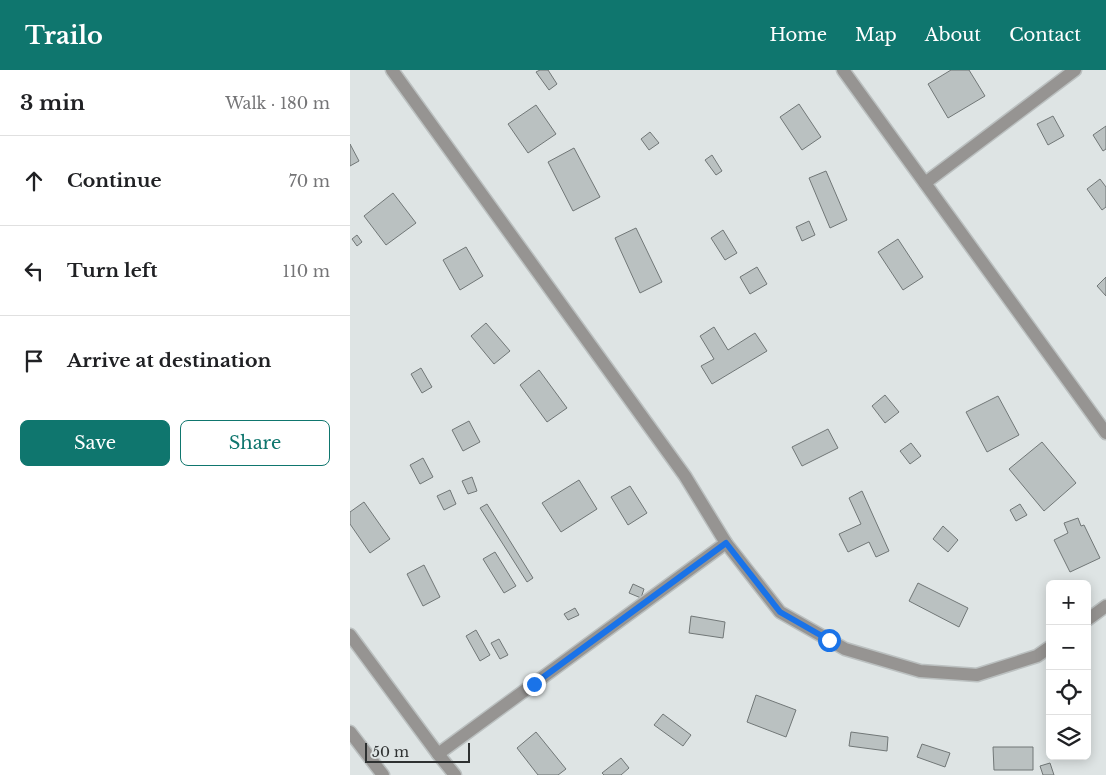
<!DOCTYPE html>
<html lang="en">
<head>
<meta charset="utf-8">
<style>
	:root { --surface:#fff; --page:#f2f2f2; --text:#202124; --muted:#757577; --line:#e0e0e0; --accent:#0f766e }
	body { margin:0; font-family:"Libre Baskerville",serif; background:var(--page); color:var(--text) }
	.controls { position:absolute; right:15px; bottom:15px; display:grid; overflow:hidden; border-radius:8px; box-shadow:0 2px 12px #0003 }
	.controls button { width:45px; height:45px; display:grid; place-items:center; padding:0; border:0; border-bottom:1px solid var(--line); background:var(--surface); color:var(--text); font:25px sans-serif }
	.scale { position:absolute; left:15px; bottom:12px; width:105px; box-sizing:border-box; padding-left:5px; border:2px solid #2e3131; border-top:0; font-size:14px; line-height:18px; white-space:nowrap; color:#2e3131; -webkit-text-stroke:4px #dee4e4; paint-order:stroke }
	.stop { position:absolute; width:15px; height:15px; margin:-11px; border:4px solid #1a73e8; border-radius:50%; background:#fff }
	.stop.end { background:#1a73e8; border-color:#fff; box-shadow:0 1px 5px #0008 }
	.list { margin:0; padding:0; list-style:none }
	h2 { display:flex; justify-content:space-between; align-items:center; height:65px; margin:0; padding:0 20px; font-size:21px }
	h2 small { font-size:16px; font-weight:400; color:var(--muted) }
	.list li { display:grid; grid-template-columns:32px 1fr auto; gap:15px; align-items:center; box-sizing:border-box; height:90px; padding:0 20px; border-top:1px solid var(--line) }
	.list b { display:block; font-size:19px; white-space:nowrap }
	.list em { font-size:16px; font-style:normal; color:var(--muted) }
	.actions { display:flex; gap:10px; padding:15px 20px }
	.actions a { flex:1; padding:11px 0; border:1px solid var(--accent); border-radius:8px; text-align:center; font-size:18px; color:var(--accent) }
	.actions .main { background:var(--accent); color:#fff }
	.icon { flex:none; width:28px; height:28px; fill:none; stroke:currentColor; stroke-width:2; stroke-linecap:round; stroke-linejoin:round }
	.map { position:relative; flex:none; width:756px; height:705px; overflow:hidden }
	header { display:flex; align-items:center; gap:30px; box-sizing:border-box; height:70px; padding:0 25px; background:var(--accent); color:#fff }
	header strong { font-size:24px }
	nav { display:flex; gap:28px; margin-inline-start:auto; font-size:18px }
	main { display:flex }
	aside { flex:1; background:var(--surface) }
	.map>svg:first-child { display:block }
	.building { fill:#bac1c1; stroke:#717777 }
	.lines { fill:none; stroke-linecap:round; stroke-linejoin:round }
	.minor-casing { stroke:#bbc0c0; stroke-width:15 }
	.minor { stroke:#969492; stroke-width:12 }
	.route { stroke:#1a73e8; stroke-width:6 }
</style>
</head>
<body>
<header>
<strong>Trailo</strong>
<nav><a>Home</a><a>Map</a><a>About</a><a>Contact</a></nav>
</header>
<main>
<aside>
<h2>3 min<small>Walk · 180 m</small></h2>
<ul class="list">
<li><svg class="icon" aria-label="ahead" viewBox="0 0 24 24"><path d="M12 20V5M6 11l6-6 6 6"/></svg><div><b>Continue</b></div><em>70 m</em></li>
<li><svg class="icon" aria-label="left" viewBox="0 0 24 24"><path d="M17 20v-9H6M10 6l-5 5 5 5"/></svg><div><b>Turn left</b></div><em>110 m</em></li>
<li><svg class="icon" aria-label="arrive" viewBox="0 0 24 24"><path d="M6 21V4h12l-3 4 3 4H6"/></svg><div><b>Arrive at destination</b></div></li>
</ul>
<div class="actions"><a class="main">Save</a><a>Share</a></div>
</aside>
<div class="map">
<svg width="756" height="705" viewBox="0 0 756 705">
	<rect width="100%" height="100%" fill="#dee4e4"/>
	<!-- building -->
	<g class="building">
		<path d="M190,0H198L207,14L199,20L186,2Z"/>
		<path d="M601,0H619L635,26L598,48L578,14Z"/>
		<path d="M449,34L471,67L452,80L430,47Z"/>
		<path d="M186,35L206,64L178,83L158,54Z"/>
		<path d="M703,46L714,66L698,75L687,54Z"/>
		<path d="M756,56V79L753,81L743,65Z"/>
		<path d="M300,62L309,73L299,80L291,69Z"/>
		<path d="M0,74L9,91L0,96Z"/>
		<path d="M224,78L250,127L223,141L198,92Z"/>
		<path d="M362,85L372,101L366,105L355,90Z"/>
		<path d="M476,101L497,150L480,158L459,108Z"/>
		<path d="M750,109L756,117V137L752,140L737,119Z"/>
		<path d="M43,123L66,153L36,175L14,146Z"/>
		<path d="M459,151L465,165L452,171L446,157Z"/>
		<path d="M286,158L312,212L290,223L265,168Z"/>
		<path d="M373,160L387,183L375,190L361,168Z"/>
		<path d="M7,165L12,172L7,176L2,169Z"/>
		<path d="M548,169L573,207L553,220L528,182Z"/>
		<path d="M116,177L133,206L110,220L93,190Z"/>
		<path d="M407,197L417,214L400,224L390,207Z"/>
		<path d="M756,207V226L747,216Z"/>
		<path d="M136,253L160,281L144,294L121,266Z"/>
		<path d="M364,257L378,280L405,263L417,281L362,314L351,296L364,289L350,266Z"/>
		<path d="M71,298L82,317L72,323L61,304Z"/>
		<path d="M189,300L217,338L197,352L170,315Z"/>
		<path d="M535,325L549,342L535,353L522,336Z"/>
		<path d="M648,326L669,365L637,382L616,342Z"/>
		<path d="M119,351L130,372L113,381L102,360Z"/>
		<path d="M478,359L488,378L452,396L442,377Z"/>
		<path d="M692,372L726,413L694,441L659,399Z"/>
		<path d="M561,373L571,386L560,394L550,381Z"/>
		<path d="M73,388L83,407L70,414L60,395Z"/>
		<path d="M122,407L127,421L118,424L112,411Z"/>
		<path d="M229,410L247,439L211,462L192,433Z"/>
		<path d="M280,416L297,443L278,455L261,427Z"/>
		<path d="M100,420L106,434L94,440L87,426Z"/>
		<path d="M512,421L539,481L526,487L519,472L498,482L489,464L511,454L499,428Z"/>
		<path d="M14,432L40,469L20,483L0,454V442Z"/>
		<path d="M137,434L183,508L177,512L130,438Z"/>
		<path d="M670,434L677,445L666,451L660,440Z"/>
		<path d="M728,448L731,456L734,455L750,488L720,502L704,470L718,463L714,453Z"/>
		<path d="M593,456L608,470L598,482L583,469Z"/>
		<path d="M145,482L166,516L154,523L133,489Z"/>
		<path d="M74,495L90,527L73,536L57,504Z"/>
		<path d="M568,513L618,538L609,557L559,531Z"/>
		<path d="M283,514L294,519L291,528L279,523Z"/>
		<path d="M225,538L229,545L218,550L214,544Z"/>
		<path d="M341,546L375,552L373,568L339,563Z"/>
		<path d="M126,560L140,585L130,591L116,566Z"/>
		<path d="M149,569L158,585L150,589L141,573Z"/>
		<path d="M406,625L446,640L436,667L397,652Z"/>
		<path d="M313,644L341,665L333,676L304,655Z"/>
		<path d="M186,662L216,699L208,705H188L167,678Z"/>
		<path d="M501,662L538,667L537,681L499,676Z"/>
		<path d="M572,674L600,683L595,697L567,687Z"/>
		<path d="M643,677H683V700H644Z"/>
		<path d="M271,688L279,698L271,705H254L252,703Z"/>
		<path d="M700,693L704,705H693L690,696Z"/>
	</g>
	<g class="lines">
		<!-- minor casing -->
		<g class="minor-casing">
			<g id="minor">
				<path d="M42,0L335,406L376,473L430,542L495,579L570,601L627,605L687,586L700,577"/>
				<path d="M493,0L756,363"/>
				<path d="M575,113L725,0"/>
				<path d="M737,550L756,536"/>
				<path d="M0,565L88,684L105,705"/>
				<path d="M0,662L33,705"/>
				<path d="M88,684L376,473"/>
			</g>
		</g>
		<!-- minor -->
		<use href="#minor" class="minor"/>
	</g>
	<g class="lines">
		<!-- route -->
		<path class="route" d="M184,614L376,473L430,542L479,570"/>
	</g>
</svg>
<div class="controls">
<button>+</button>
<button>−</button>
<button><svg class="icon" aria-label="locate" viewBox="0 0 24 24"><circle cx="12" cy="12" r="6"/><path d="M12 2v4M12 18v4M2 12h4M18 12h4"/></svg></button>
<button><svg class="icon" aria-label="layers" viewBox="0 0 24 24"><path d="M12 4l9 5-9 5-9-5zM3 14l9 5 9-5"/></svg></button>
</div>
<div class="scale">50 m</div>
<div class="stop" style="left:479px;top:570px"></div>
<div class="stop end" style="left:184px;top:614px"></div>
</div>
</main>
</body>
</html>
